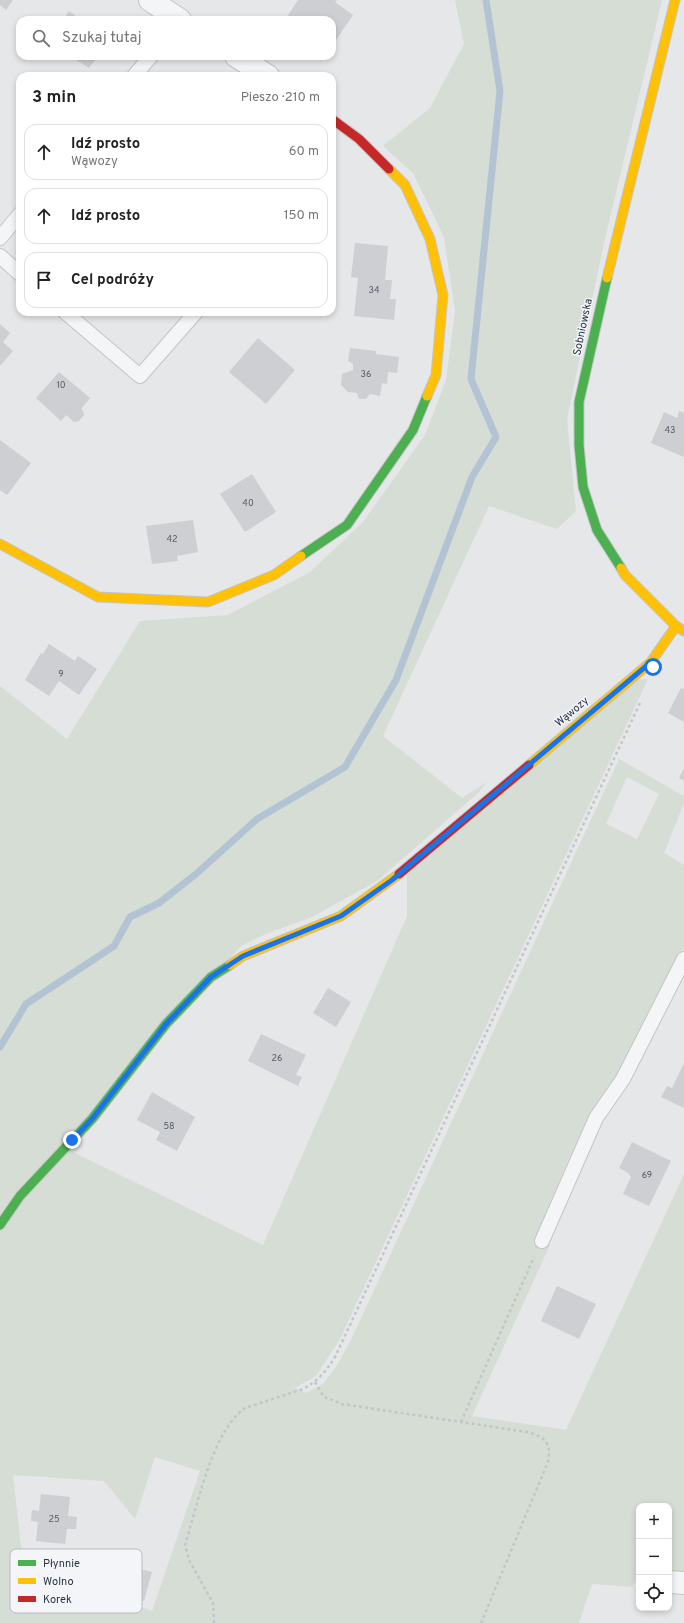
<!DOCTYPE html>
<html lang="pl">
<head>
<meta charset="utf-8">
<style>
	:root { --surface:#fff; --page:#f2f2f2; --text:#222; --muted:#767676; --line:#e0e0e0 }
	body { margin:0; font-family:Overpass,sans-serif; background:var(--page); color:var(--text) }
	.controls { position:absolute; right:12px; bottom:12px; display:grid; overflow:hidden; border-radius:8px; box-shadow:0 2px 6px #0003 }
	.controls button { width:36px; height:36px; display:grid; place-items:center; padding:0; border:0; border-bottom:1px solid var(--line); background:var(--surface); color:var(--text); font:20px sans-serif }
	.stop { position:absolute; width:12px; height:12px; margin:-9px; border:3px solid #1a73e8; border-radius:50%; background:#fff }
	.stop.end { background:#1a73e8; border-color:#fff; box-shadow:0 1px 4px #0008 }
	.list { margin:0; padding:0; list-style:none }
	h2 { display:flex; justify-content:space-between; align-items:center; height:52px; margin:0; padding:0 16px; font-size:17px }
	h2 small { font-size:13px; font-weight:400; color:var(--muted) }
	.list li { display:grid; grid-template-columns:26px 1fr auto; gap:12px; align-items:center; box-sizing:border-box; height:56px; margin:0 8px 8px; padding:0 8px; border:1px solid var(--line); border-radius:12px }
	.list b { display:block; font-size:15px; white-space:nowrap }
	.list p { margin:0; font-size:13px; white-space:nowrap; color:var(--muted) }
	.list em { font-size:13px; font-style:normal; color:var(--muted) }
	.icon { flex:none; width:22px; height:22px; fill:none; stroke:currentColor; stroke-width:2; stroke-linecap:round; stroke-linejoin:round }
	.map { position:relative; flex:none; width:684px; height:1623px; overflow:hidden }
	.search { position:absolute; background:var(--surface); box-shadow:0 2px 6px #0003; left:16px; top:16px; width:320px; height:44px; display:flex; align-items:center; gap:10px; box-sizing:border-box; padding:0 14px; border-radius:12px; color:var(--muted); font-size:15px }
	.panel { position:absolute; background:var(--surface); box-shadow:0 2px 6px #0003; left:16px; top:72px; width:320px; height:244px; border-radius:12px }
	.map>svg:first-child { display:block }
	.green { fill:#d5ddd5; fill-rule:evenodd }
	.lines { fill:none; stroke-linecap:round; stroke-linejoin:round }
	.stream { stroke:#b3c3d4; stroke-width:7 }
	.building { fill:#cdcfd2 }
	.lane-casing { stroke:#c3c5c7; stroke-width:16 }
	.street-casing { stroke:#c3c5c7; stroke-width:24 }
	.fast-casing { stroke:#c3c5c7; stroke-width:11 }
	.slow-casing { stroke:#c3c5c7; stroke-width:11 }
	.jam-casing { stroke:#c3c5c7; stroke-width:11 }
	.path { stroke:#c4c5c9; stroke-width:2.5; stroke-dasharray:3 3; stroke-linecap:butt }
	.lane { stroke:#f4f5f6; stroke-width:14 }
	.street { stroke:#f4f5f6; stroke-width:22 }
	.fast { stroke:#4caf50; stroke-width:9 }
	.slow { stroke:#ffc107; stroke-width:9 }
	.jam { stroke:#c62828; stroke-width:9 }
	.route { stroke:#1a73e8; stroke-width:5 }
	.labels { text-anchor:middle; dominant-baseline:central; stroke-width:3; stroke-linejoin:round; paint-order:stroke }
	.number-label { font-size:9px; fill:#545b68 }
	.street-label { font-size:11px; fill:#2b3344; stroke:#f3f5f8 }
	.key { fill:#f3f5f8; stroke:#b7bbc2; stroke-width:1 }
	.key-label { font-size:11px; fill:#2b3344 }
</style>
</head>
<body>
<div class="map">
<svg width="684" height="1623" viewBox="0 0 684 1623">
	<rect width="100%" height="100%" fill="#e5e7e9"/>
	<!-- green -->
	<path class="green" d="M455,0H662L604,243L567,419L576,511L557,529L489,506L383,736L462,798L487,782L478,793L377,881L310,918L268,933L241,946L65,1148L263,1245L407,916V873L636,680L648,679L340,1339L316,1376L295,1388L306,1393L323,1384L336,1367L352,1338L619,759L684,796V803L664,853L684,865V948L619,1073C583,1115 561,1180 538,1231L550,1245L472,1416L566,1430L684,1174V1573H669V1506H639V1574L632,1587L592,1584L579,1623H0V686L67,739L140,621L228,615L310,572L363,522L425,435L446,380L455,311L444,237L413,173L383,146L430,108L464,44ZM627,777L659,794L637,839L606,824ZM155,1457L200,1471L152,1611L23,1563L13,1475L104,1481L135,1519Z"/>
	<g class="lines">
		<!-- stream -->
		<path class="stream" d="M0,1047L26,1004L114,946L130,917L159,903L196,874L257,819L345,767L396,680L472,477L496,437L471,379L500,91L486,0"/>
	</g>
	<!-- building -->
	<g class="building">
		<path d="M0,0H13L6,10L0,5Z"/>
		<path d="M298,0H337L335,2L353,15L336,40L332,38V20H285Z"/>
		<path d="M69,11L81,20H63Z"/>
		<path d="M70,56H98L89,68Z"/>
		<path d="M355,243L388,246L385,280H392L390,299H396L394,320L354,316L358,278L351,277Z"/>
		<path d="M0,324L10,333L3,342L13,351L0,366Z"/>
		<path d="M258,338L295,370L266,404L229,372Z"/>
		<path d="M350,348L376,351V354L399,357L397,373L388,372L387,384L382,383L380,396L370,394L366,399H359L357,393L348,392L341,385L342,374L353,370V364L348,361Z"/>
		<path d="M59,372L90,398L81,409L83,410L84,415L79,421L74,422L66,415L61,421L36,398Z"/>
		<path d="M679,411L684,413V457L651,443L664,412L677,418Z"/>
		<path d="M0,440L31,463L7,495L0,490Z"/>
		<path d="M252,474L276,512L245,532L220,494Z"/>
		<path d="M193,520L198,552L177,556L178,561L152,564L146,526Z"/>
		<path d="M49,644L75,661L78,656L97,669L79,695L59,681L49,696L25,680L41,653L43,654Z"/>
		<path d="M681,688L684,689V722L668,713Z"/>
		<path d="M684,768V781L679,778Z"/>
		<path d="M328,988L351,1002L336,1027L313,1013Z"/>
		<path d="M261,1034L306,1055L296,1075L302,1077L298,1086L248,1061Z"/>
		<path d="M684,1063V1108L661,1097L667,1086L672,1088Z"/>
		<path d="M152,1092L195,1117L177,1151L156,1140L160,1132L137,1120Z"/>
		<path d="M632,1142L671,1161L649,1206L623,1194L631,1177L628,1173L619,1168Z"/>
		<path d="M557,1286L596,1304L579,1339L541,1321Z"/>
		<path d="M41,1494L70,1497L68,1516L77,1517L76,1529H67L65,1544L36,1541L38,1522L31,1521L32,1510L39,1511Z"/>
		<path d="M108,1561L152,1572L144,1601L119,1594L121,1585L103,1580Z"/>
	</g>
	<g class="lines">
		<!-- lane casing -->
		<g class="lane-casing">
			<g id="lane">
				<path d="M134,76L151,56"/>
				<path d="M0,238L20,214"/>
				<path d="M0,256L20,274"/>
				<path d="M65,312L140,376L196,312"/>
				<path d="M542,1241L596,1118L623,1079L684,959"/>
			</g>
		</g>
		<!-- street casing -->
		<g class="street-casing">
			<g id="street">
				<path d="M150,0L180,20"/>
				<path d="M236,56L268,76"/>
				<path d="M669,1582L684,1583"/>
			</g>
		</g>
		<!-- fast casing -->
		<g class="fast-casing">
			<g id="fast">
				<path d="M607,278L579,402V445L583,487L597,530L621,568"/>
				<path d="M301,556L347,525L413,430L427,396"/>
				<path d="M0,1225L20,1196L92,1119L166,1024L211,977L230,965"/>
			</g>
		</g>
		<!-- slow casing -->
		<g class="slow-casing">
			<g id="slow">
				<path d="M389,169L405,185L430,239L443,295L436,375L427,396"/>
				<path d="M607,278L675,0"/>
				<path d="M0,544L98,597L208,602L274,575L301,556"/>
				<path d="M621,568L625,575L676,626L684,631"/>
				<path d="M529,765L651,662L676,626"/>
				<path d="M230,965L243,956L341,916L399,874"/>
			</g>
		</g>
		<!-- jam casing -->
		<g class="jam-casing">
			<g id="jam">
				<path d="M332,119L359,139L389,169"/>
				<path d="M399,874L529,765"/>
			</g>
		</g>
		<!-- path -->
		<g class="path">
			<path d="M315,1382L324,1397L342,1404L527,1432C544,1436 552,1443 548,1462L481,1623"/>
			<path d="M461,1422L534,1257"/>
			<path d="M214,1623L213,1603L189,1560L185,1545C197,1507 212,1431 245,1408L303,1389C318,1381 326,1371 335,1357L640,703"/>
		</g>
		<!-- lane -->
		<use href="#lane" class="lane"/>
		<!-- street -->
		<use href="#street" class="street"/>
		<!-- fast -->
		<use href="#fast" class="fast"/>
		<!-- slow -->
		<use href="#slow" class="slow"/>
		<!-- jam -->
		<use href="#jam" class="jam"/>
	</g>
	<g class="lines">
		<!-- route -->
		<path class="route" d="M72,1140L92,1119L166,1024L211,977L243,956L341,916L392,880L651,662L653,667"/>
	</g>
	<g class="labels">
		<!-- number labels -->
		<g class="number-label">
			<text x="374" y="290">34</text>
			<text x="366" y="374">36</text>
			<text x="61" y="385">10</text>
			<text x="670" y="430">43</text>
			<text x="248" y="503">40</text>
			<text x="172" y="539">42</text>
			<text x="61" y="674">9</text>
			<text x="277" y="1058">26</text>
			<text x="169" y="1126">58</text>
			<text x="647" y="1175">69</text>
			<text x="54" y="1519">25</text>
		</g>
		<!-- street labels -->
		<g class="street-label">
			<text transform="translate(583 327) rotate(-78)">Sobniowska</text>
			<text transform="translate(572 712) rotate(-40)">Wąwozy</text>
		</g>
	</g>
	<!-- legend -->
	<rect x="10" y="1549" width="132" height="64" rx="6" class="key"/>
	<rect x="18" y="1560" width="18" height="6" fill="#4caf50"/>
	<rect x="18" y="1578" width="18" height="6" fill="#ffc107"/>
	<rect x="18" y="1596" width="18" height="6" fill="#c62828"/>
	<g class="key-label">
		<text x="43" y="1567">Płynnie</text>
		<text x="43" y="1585">Wolno</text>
		<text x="43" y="1603">Korek</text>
	</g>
</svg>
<div class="controls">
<button>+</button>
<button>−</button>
<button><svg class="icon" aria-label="locate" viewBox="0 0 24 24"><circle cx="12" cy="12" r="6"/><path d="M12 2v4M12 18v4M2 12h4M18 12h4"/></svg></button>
</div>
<div class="stop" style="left:653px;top:667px"></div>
<div class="stop end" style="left:72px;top:1140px"></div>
<div class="search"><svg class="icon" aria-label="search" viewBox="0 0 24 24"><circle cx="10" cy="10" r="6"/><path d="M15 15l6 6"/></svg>Szukaj tutaj</div>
<section class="panel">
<h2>3 min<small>Pieszo · 210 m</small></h2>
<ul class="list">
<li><svg class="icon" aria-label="ahead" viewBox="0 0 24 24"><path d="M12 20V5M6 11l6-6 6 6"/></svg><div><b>Idź prosto</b><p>Wąwozy</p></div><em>60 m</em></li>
<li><svg class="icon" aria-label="ahead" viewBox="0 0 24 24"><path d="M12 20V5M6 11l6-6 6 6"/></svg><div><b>Idź prosto</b></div><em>150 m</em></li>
<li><svg class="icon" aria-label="arrive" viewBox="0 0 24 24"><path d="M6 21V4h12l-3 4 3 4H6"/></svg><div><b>Cel podróży</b></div></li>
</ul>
</section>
</div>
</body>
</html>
